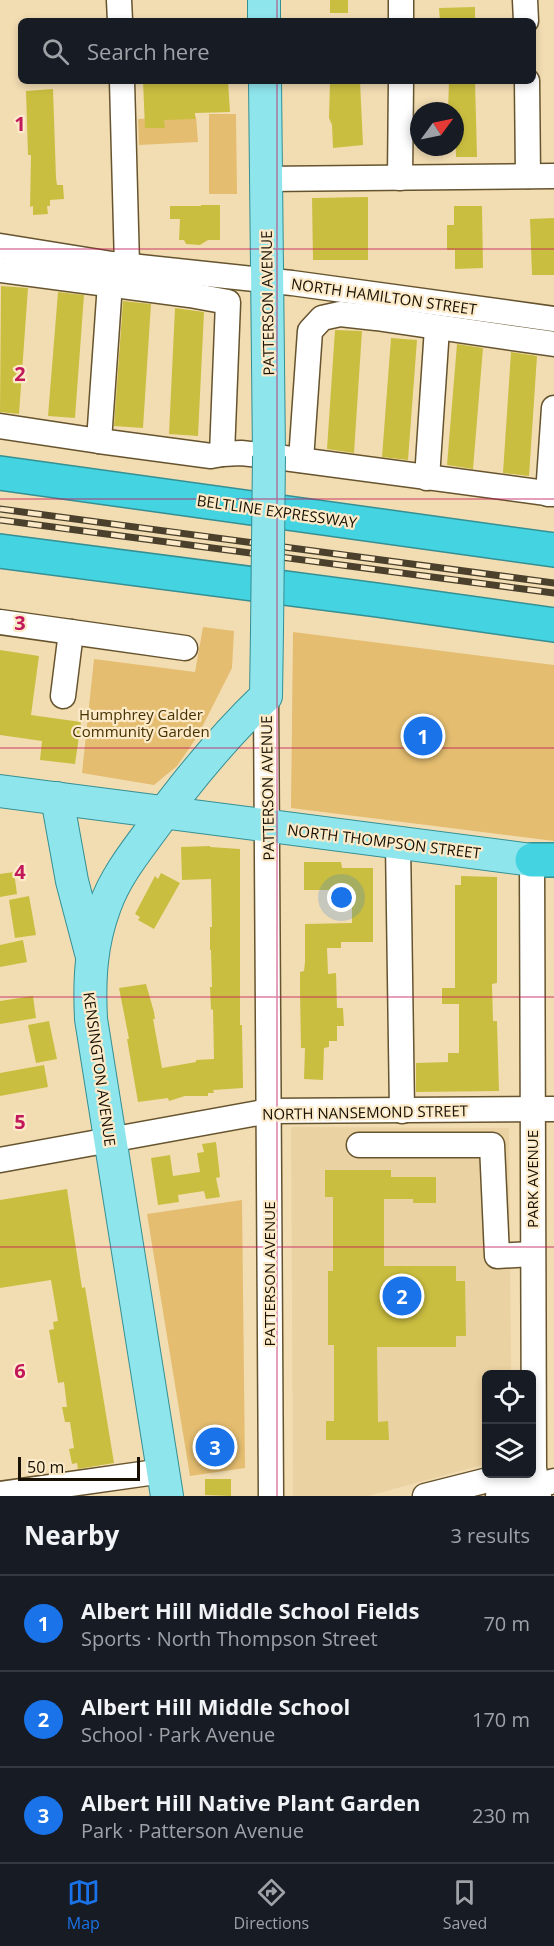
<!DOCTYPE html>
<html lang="en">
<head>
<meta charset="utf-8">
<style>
	:root { --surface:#171b24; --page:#242831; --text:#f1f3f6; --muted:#9ea1a6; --line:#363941; --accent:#1a73e8 }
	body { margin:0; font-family:"Open Sans",sans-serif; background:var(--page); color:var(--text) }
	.controls { position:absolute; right:18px; bottom:18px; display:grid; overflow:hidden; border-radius:9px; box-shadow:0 3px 9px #0003 }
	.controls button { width:54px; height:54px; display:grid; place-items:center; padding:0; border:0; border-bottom:2px solid var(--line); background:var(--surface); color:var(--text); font:30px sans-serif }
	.compass { position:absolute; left:410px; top:102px; width:54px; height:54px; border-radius:50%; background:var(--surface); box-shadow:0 3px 9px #0003; rotate:57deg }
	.scale { position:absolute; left:18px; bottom:15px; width:122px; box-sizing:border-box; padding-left:6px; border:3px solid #181103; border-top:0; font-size:16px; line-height:21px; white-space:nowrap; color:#181103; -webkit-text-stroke:4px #fceac9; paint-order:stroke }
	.you { position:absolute; left:342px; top:898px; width:21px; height:21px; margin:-15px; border:4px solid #fff; border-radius:50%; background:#1a73e8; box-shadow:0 0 0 9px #1a73e833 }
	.badge { display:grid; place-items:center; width:39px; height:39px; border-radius:50%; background:var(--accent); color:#fff; font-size:20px; font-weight:700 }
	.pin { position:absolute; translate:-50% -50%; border:3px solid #fff; box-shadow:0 2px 6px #0006 }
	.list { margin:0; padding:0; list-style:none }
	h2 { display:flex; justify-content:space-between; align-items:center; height:78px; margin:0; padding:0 24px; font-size:26px }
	h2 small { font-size:20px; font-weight:400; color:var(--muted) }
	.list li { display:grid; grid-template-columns:39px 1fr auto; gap:18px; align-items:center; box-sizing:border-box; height:96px; padding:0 24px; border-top:2px solid var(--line) }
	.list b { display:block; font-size:22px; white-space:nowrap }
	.list p { margin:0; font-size:20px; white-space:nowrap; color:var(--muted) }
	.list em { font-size:20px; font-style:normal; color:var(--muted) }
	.icon { flex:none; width:33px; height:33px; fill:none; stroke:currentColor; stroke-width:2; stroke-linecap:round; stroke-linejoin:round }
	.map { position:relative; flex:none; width:554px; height:1496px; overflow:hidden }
	.search { position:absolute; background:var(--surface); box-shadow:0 3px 9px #0003; left:18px; right:18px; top:18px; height:66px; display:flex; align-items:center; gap:15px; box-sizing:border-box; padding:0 21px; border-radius:9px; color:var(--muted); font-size:22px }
	.sheet { height:366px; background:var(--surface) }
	nav { display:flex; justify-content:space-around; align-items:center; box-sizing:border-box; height:84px; border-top:2px solid var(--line); background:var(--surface); font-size:16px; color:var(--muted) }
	nav a { display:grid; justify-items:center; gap:3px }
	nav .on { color:var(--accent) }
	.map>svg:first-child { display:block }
	.built { fill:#ebd2a2 }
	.green { fill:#e4bd70 }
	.building { fill:#cabe40 }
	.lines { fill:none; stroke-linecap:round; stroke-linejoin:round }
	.minor-casing { stroke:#66542e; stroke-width:27 }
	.major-casing { stroke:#358f93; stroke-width:34 }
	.highway-casing { stroke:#358f93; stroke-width:36 }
	.minor { stroke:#fff; stroke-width:24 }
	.major { stroke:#8fe5ec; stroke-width:32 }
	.highway { stroke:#44d3e0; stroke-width:33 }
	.rail-casing { stroke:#4a402b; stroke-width:7 }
	.rail { stroke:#fceac9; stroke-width:4.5; stroke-dasharray:14; stroke-linecap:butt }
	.major-bridge-casing { stroke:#358f93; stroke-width:34; stroke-linecap:butt }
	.major-bridge { stroke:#8fe5ec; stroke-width:32 }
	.grid { fill:none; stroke:#c2185b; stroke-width:1.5; stroke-opacity:0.55 }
	.labels { text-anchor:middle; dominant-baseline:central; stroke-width:4.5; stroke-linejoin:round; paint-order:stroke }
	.street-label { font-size:15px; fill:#181103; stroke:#fceac9 }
	.park-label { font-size:15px; fill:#463200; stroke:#fceac9 }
	.grid-label { font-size:20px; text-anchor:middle; font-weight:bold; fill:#c2185b; stroke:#fceac9; stroke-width:4.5; stroke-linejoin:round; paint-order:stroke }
</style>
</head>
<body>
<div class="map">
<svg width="554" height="1496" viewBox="0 0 554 1496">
	<rect width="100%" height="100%" fill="#f2ddb3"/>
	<!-- built -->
	<path class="built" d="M291,1127L509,1128L511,1374H486V1464L368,1496H293Z"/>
	<!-- green -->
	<g class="green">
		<path d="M209,114H236L237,194H209Z"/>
		<path d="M196,116L198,142L139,145L138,119Z"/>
		<path d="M203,627L234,631L232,668L197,737L177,766L154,785L82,773L94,659L195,672Z"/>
		<path d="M293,632L554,665V841L291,808Z"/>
		<path d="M242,1200L245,1468L190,1476L147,1214Z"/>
	</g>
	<!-- building -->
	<g class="building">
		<rect x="330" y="0" width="18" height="13"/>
		<path d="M475,7V21H440L439,8Z"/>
		<path d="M143,81H228L230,112L195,113V119L164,120L165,128H145Z"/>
		<path d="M330,81H360L363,145L333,148L332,125L329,118Z"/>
		<path d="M449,81H475L477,157H456L455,111H448Z"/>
		<path d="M53,89L56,178L57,185H63L64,199L50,200V206H47L48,214L33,215V206L30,207L31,155H28L26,91Z"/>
		<path d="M368,197V260H313L312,198Z"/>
		<path d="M201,205H220V240H208L200,245L186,244L184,240H179L180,219H170V206H201Z"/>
		<path d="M454,206H482L483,268L455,269V250H447V225H454Z"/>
		<path d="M554,218V275H532L530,219Z"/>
		<path d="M1,286L28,288L19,414L0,412Z"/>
		<path d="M58,292L84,295L75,418L48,416Z"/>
		<path d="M123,301L151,304L143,428L114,426Z"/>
		<path d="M175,308L204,312L198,436L169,434Z"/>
		<path d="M335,330L362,331L354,453L327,449Z"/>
		<path d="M391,338L417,340L408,460L382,457Z"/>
		<path d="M457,344L483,348L473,469L447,465Z"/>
		<path d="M511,352L537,356L529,476L503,473Z"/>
		<path d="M0,650L39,656L31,715L81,722L75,764L40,760L42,741L0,735Z"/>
		<path d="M210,846V847L240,849V1025H242L243,1088L213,1090L214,1093H208V1096H185L169,1101L168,1098L138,1102L127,1039H129L119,988L146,984L154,1012L155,1019H153L162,1068L196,1062V1060L214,1059L213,1009L211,1010L210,987H212L211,950H210V927H212L211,879L182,880L181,847Z"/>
		<path d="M304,862H341L342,868H373V942H341V948H327L328,974L336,973L337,1008H343L344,1026H337V1041H329V1047L324,1048L323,1080L304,1079L305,1048H301L300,990V972L304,971L305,962V924L352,923V895L351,890H304Z"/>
		<path d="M14,872L17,894L0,897V874Z"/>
		<path d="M161,873L180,883L154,929L138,920L140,917L135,914L155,876L158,879Z"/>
		<path d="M461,876L497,877V983L492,984L493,1021H497L499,1091L416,1092V1063L448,1062V1053H459V1004H442V988H455V885H461Z"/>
		<path d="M29,896L36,935L15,938L9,900Z"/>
		<path d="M23,940L27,962L0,967V945Z"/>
		<path d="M33,996L36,1018L0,1024V1001Z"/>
		<path d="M49,1021L57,1059L36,1063L28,1025Z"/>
		<path d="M44,1065L48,1087L0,1096V1073Z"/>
		<path d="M216,1142L220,1177L216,1178L220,1197L206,1199L204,1191L178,1195L179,1202L158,1205L151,1158L170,1155L173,1176L200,1172L197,1153L204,1152L202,1144Z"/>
		<path d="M325,1170H391V1177H436V1203H413V1199H384V1266H456V1281H465L466,1336H456V1347H377L378,1422L388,1421L389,1440H326V1421H334V1345H328V1271H333V1197H325Z"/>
		<path d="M67,1189L82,1288L85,1287L114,1463L78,1469L77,1463L72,1464L69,1449L74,1448L70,1422H65L62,1407H67L64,1382L58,1383L49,1330L54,1329L53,1322L58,1321L51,1280L0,1288V1200Z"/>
		<path d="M205,1479H231V1496L205,1495Z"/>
	</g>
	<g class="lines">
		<!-- minor casing -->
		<g class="minor-casing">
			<g id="minor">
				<path d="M119,0L120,21"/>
				<path d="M401,0V21"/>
				<path d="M525,0L526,21"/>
				<path d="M122,81L127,265"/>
				<path d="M527,81L528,176"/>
				<path d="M400,178L401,81"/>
				<path d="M265,179L554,176"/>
				<path d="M0,246L112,264L292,283L554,319"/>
				<path d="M0,270L190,295L228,302L222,454L211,456L99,441"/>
				<path d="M0,426L99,441L111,269"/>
				<path d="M222,454L241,453L269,456L554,494"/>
				<path d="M301,460L310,331L322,318L340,314L376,318L554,344"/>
				<path d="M427,478L437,328"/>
				<path d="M548,494L554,408"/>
				<path d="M0,622L185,648"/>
				<path d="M63,696L71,632"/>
				<path d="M266,696L271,1496"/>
				<path d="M398,843L402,1111"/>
				<path d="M359,1145H492L497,1256L532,1254"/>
				<path d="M0,1160L269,1111L554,1109"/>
				<path d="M0,1494L163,1471"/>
				<path d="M425,1496L512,1474"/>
				<path d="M498,1496L554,1481"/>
				<path d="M539,1496L534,1468L532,860L549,863"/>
			</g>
		</g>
		<!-- major casing -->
		<g class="major-casing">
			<g id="major">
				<path d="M264,0V21"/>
				<path d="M265,81L269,456"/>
				<path d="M0,791L532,860"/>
				<path d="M57,798L72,881L91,953"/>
				<path d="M167,1496L91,1019C89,979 91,943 105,906C115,878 133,855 150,832C186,782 222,738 266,696L267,631"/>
			</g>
		</g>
		<!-- highway casing -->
		<g class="highway-casing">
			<g id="highway">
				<path d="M0,473L554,550"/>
				<path d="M0,551L377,600L554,625"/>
				<path d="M532,860H554"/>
			</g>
		</g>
		<!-- minor -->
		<use href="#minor" class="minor"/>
		<!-- major -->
		<use href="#major" class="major"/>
		<!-- highway -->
		<use href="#highway" class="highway"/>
		<!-- rail casing -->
		<g class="rail-casing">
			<g id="rail">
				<path d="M0,509L554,583"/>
				<path d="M0,520L554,593"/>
			</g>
		</g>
		<!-- rail -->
		<use href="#rail" class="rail"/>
		<!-- major-bridge casing -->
		<g class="major-bridge-casing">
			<path id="major-bridge" d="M267,631L269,456"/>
		</g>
		<!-- major-bridge -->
		<use href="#major-bridge" class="major-bridge"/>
	</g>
	<!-- grid -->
	<path class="grid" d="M277,0V21M277,81V1496M0,249H554M0,499H554M0,748H554M0,997H554M0,1247H554"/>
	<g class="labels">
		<!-- street labels -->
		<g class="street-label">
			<text transform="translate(384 296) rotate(8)">NORTH HAMILTON STREET</text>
			<text transform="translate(267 303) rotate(-91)">PATTERSON AVENUE</text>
			<text transform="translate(277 511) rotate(8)">BELTLINE EXPRESSWAY</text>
			<text transform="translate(267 788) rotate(-91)">PATTERSON AVENUE</text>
			<text transform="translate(384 841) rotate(7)">NORTH THOMPSON STREET</text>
			<text transform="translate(100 1069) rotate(82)">KENSINGTON AVENUE</text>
			<text transform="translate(365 1112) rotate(-1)">NORTH NANSEMOND STREET</text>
			<text transform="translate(532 1179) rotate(-90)">PARK AVENUE</text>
			<text transform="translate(269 1274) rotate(-90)">PATTERSON AVENUE</text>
		</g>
		<!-- park labels -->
		<g class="park-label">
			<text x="141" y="714">Humphrey Calder<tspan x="141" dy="17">Community Garden</tspan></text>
		</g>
	</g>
	<g class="grid-label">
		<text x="20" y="131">1</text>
		<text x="20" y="381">2</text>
		<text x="20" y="630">3</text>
		<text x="20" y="879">4</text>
		<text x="20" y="1129">5</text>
		<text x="20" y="1378">6</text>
	</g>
</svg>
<div class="controls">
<button><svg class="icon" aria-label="locate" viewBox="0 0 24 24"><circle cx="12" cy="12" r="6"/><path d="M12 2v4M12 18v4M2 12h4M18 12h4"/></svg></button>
<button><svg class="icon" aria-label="layers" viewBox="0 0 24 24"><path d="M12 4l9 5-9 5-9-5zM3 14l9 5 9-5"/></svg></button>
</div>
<svg class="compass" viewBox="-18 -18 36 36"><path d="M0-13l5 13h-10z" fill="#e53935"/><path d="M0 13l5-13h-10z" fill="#9ea1a6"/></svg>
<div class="scale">50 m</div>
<div class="you"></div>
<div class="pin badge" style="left:423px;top:736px">1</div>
<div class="pin badge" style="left:402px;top:1296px">2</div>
<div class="pin badge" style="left:215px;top:1447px">3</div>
<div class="search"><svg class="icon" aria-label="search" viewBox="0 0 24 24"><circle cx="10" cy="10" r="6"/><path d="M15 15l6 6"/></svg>Search here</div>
</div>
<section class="sheet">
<h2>Nearby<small>3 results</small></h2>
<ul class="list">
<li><span class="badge">1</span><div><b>Albert Hill Middle School Fields</b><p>Sports · North Thompson Street</p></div><em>70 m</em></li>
<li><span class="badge">2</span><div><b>Albert Hill Middle School</b><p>School · Park Avenue</p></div><em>170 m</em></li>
<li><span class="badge">3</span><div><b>Albert Hill Native Plant Garden</b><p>Park · Patterson Avenue</p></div><em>230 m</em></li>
</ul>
</section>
<nav>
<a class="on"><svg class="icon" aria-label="map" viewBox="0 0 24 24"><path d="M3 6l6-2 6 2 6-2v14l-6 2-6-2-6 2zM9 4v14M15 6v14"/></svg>Map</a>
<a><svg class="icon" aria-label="directions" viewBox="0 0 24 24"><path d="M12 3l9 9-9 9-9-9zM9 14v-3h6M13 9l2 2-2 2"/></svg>Directions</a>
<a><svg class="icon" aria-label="saved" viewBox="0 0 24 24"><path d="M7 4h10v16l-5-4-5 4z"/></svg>Saved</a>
</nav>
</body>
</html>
